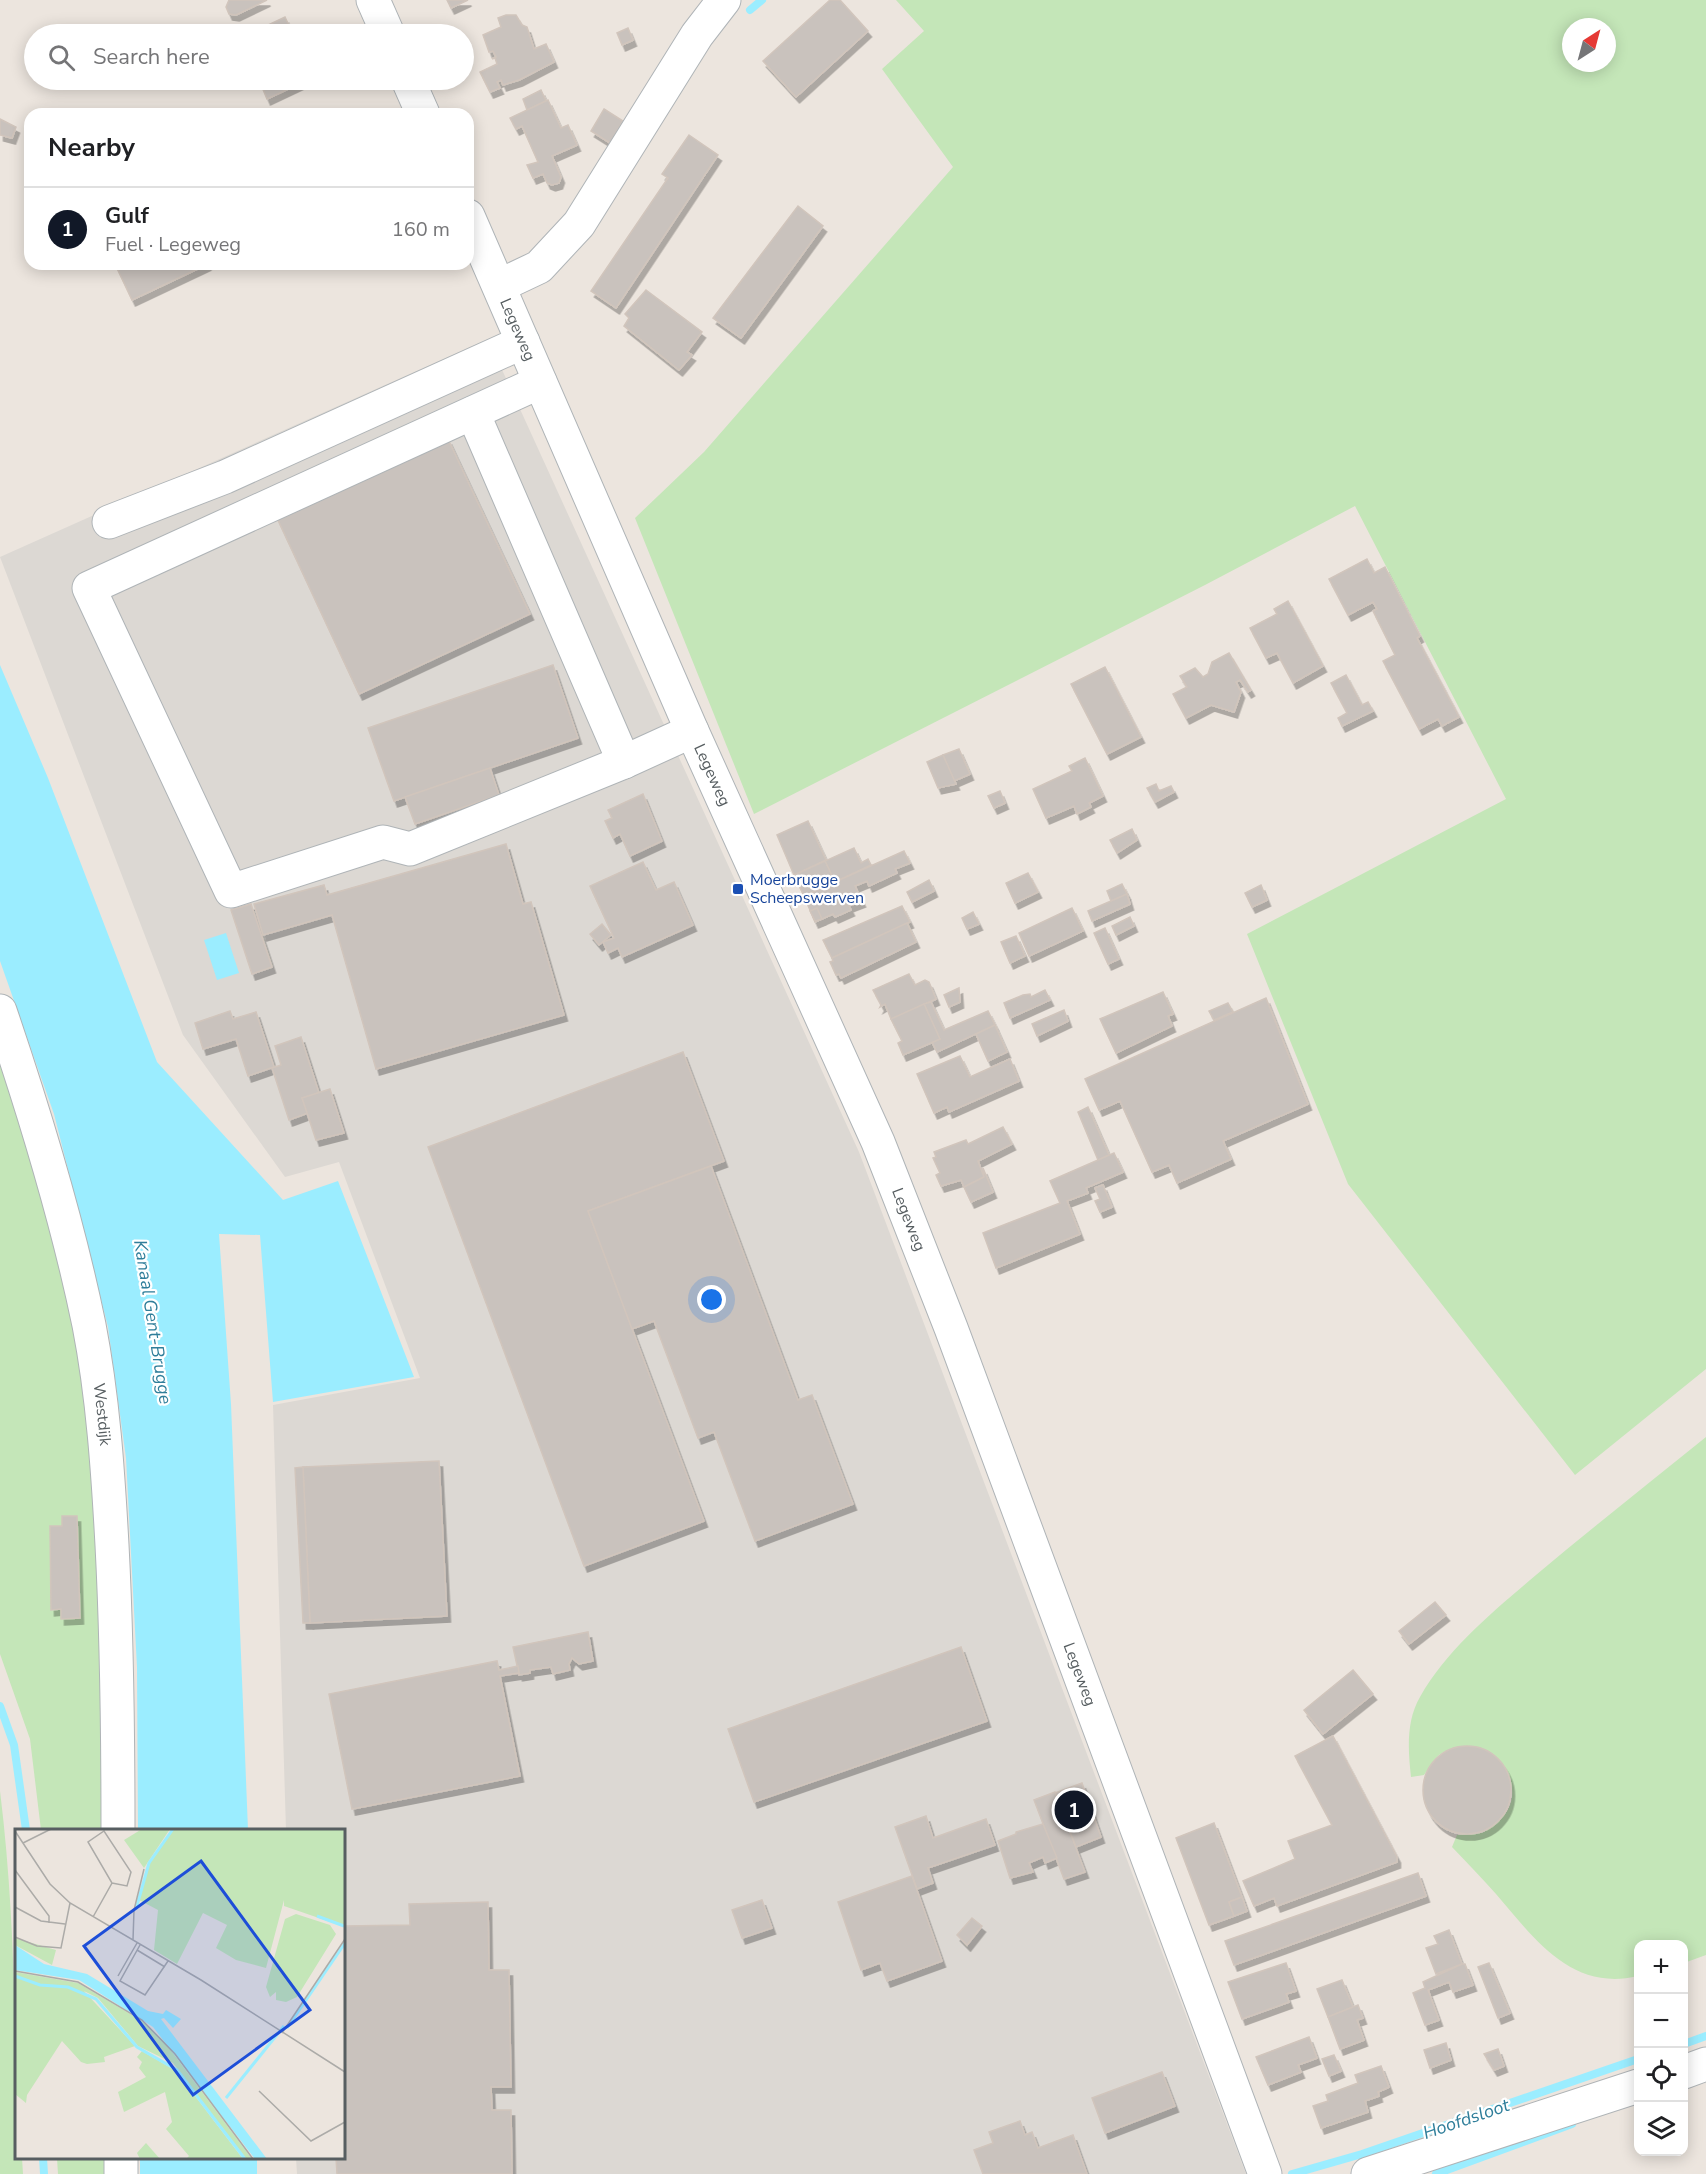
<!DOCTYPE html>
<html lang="en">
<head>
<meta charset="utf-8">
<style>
	:root { --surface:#fff; --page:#f2f2f2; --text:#202124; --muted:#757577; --line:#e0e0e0; --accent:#111827 }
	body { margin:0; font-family:"Nunito Sans",sans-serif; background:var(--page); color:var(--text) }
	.controls { position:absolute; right:18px; bottom:18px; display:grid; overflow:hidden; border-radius:12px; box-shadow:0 3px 15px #0003 }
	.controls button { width:54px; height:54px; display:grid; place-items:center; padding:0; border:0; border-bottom:2px solid var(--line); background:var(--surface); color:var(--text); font:30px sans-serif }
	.compass { position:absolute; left:1562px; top:18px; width:54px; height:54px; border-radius:50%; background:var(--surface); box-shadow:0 3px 15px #0003; rotate:36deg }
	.you { position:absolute; left:712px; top:1300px; width:21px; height:21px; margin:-15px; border:4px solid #fff; border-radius:50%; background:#1a73e8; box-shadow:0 0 0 9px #1a73e833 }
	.badge { display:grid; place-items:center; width:39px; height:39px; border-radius:50%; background:var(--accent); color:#fff; font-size:20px; font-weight:700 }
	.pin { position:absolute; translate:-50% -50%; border:3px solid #fff; box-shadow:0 2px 6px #0006 }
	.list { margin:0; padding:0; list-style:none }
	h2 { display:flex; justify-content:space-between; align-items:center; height:78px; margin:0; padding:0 24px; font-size:26px }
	h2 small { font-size:20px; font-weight:400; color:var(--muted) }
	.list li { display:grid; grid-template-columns:39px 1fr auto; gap:18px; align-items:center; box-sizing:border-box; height:84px; padding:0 24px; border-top:2px solid var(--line) }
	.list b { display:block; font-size:22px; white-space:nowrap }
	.list p { margin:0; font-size:20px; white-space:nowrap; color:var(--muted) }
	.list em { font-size:20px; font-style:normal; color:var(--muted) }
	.icon { flex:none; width:33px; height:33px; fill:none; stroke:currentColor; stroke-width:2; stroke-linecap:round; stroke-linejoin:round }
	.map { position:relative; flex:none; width:1706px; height:2174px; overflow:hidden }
	.search { position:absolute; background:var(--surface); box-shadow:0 3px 15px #0003; left:24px; top:24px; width:450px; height:66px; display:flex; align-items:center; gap:15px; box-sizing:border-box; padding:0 21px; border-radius:33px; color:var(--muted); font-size:22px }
	.panel { position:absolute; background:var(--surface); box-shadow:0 3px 15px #0003; left:24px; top:108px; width:450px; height:162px; border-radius:18px }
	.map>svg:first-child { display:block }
	.industrial { fill:#dcd8d3 }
	.green { fill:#c4e6b8; fill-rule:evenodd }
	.water { fill:#9bedff }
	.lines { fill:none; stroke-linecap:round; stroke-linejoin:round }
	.stream { stroke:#9bedff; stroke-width:8 }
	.building { fill:#c9c2bd; stroke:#d1c5bc; stroke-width:1.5; filter:url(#shadow) }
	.minor-casing { stroke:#afb4b7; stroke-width:35 }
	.minor { stroke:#fff; stroke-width:33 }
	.transit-dot { fill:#1a4fb4; stroke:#fff; stroke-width:2 }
	.labels { text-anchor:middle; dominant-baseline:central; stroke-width:4.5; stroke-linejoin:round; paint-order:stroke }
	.street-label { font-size:16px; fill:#575e61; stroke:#fff }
	.transit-label { font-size:16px; fill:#164399; stroke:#fff; text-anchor:start }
	.water-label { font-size:18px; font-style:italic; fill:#2f7e9a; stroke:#fff }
	.inset-river { fill:none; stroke:#9bedff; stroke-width:3 }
	.inset-road { fill:none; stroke:#acaba8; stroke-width:1.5 }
	.view { fill:#1d4ed8; fill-opacity:0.15; stroke:#1d4ed8; stroke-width:3 }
	.inset-edge { fill:none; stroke:#575e61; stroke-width:3 }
</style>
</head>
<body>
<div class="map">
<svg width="1706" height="2174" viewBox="0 0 1706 2174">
	<defs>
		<filter id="shadow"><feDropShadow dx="3.5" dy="6" stdDeviation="0" flood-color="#0004"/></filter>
	</defs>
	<rect width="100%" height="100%" fill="#ece5de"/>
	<!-- industrial -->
	<path class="industrial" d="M488,339L859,1152L1246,2174H297L296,2158H344V1830H286L273,1405L420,1378L339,1162L285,1177L183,1035L0,557Z"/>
	<!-- green -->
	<g class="green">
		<path d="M896,0H1706V1369L1575,1475L1348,1184L1247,934L1506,799L1355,506L1205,585L754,814L635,518L704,452L953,167L882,69L924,31ZM1571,27H1607V63H1571Z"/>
		<path d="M0,1056L24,1122L77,1333L95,1461L106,1830H41L30,1739L0,1654Z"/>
		<path d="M1706,1437V1955L1684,1963V1944H1638V1976C1571,1992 1534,1938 1496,1894C1482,1878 1467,1863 1452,1847L1457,1835C1465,1834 1473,1834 1481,1833C1486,1832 1491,1826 1496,1823C1538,1792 1491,1726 1442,1753C1435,1757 1429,1768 1424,1775L1411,1777C1408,1750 1406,1721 1420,1697C1447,1649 1495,1610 1536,1575C1592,1528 1649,1483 1706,1437Z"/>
		<path d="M0,1791C15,1912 16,2036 16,2158H22L23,2174H0Z"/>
		<path d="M57,2158H109V2174H58Z"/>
	</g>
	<!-- water -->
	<g class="water">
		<path d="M0,665L48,778L157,1062L283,1200L338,1181L414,1377L273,1402L260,1235L219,1234L231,1404L248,1830H138L137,1667L126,1458L108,1327L54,1114L0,961Z"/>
		<path d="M226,933L239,973L217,980L204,940Z"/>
		<rect x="140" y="2158" width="117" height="16"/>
	</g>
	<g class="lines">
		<!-- stream -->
		<g class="stream">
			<path d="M750,10L762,0"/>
			<path d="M0,1706L14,1745L26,1830"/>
			<path d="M1684,2044L1706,2036"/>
			<path d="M43,2158L44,2174"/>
			<path d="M1292,2174L1362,2154L1638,2059"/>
			<path d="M1436,2174L1572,2124"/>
		</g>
	</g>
	<!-- building -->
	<g class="building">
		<path d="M229,0H267L236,15L229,14L226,7Z"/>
		<path d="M447,0H468L451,8Z"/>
		<path d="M830,0H840L868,31L796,97L763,61Z"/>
		<path d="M506,15H516L522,25L527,27L534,49L546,44L554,62L519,80L503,85L501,80L497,82L500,88L490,92L480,72L497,64L495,58L492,59L496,57L493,51L489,52L483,35L501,27L498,18Z"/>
		<path d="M285,17L293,34H249Z"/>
		<path d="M628,28L633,40L622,45L617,33Z"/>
		<path d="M271,80H307L267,99L262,87L272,82Z"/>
		<path d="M541,90L546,101L527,110L523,99Z"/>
		<path d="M548,100L561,128L568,125L577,145L552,156L561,177L559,183L552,185L547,183L543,174L533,178L527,165L538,162L522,126L516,129L510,118Z"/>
		<path d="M604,109L623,121L610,143L591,131Z"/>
		<path d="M0,119L16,127L12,138L0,135Z"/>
		<path d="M689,135L718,155L616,308L591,291L668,178L662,174Z"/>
		<path d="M798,206L823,226L741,338L713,318Z"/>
		<path d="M115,264H208L132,300Z"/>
		<path d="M646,290L702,332L687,352L692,355L679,370L624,326L629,318L625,314Z"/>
		<path d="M448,439L530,614L359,694L277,518Z"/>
		<path d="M1367,559L1374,573L1385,567L1420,636L1417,638L1459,717L1442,726L1438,719L1419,729L1383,661L1395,655L1373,611L1377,609L1373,602L1348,615L1329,579Z"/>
		<path d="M1288,601L1323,666L1293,683L1277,653L1266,658L1250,628L1277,614L1274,609Z"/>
		<path d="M1229,653L1251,690L1248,692L1240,680L1236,682L1241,692L1234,712L1211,705L1186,718L1173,694L1187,687L1180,676L1195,668L1203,677L1208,674L1212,662Z"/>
		<path d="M553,665L578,738L394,801L368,728Z"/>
		<path d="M1105,667L1141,737L1107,754L1071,684Z"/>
		<path d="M1346,675L1362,705L1368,702L1373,711L1342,726L1338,718L1347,713L1331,683Z"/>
		<path d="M959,749L970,774L954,781L943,755Z"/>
		<path d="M943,755L956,784L938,788L927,762Z"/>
		<path d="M1085,758L1103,796L1089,803L1091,807L1077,814L1074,806L1046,818L1033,789L1072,771L1069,766Z"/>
		<path d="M490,768L499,795L415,824L405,797Z"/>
		<path d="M1156,784L1159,791L1171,786L1174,792L1155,802L1147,788Z"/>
		<path d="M1000,791L1005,803L994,808L988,796Z"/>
		<path d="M643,794L662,841L630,856L620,834L613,838L605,821L612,818L608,810Z"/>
		<path d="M808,821L826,860L794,875L777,835Z"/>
		<path d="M1132,829L1137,840L1117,853L1110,840Z"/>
		<path d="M506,844L523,904L531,902L564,1015L376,1069L332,915L263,935L254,904L324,885L327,895Z"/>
		<path d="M854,848L861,863L868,859L871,865L835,882L825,861Z"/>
		<path d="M904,851L910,863L895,869L897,873L869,886L867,881L855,886L862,901L849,906L851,910L835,917L833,914L815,922L804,896Z"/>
		<path d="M825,861L835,882L804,896L794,875Z"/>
		<path d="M643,862L656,890L674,882L693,925L622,957L618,948L608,953L603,942L614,938L590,886Z"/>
		<path d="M1028,873L1038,892L1015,903L1006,883Z"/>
		<path d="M929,880L934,891L912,902L907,892Z"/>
		<path d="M1122,884L1127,894L1111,901L1107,891Z"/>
		<path d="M1261,885L1267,900L1252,907L1245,893Z"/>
		<path d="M1127,894L1130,904L1092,921L1088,911Z"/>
		<path d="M251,904L272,967L252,974L231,910Z"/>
		<path d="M902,906L910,922L832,958L823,940Z"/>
		<path d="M817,908L822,919L815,921L810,911Z"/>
		<path d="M1072,908L1083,931L1029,956L1019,933Z"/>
		<path d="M973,912L979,924L967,929L962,918Z"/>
		<path d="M1130,917L1134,926L1116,935L1112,926Z"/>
		<path d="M907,923L916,942L841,978L839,974L836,975L830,962L833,961L832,958Z"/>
		<path d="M602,924L611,935L599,945L590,934Z"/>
		<path d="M1105,928L1119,959L1108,964L1094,933Z"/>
		<path d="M1016,936L1025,956L1010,963L1001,942Z"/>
		<path d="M909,974L915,985L925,980L929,982L936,999L891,1019L885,1004L880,1007L881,1005L873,990Z"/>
		<path d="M959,988L960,1002L949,1007L944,995Z"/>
		<path d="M1045,990L1050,1000L1010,1018L1004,1003L1023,995L1030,994L1031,997Z"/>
		<path d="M1163,992L1173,1014L1168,1016L1172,1026L1116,1053L1100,1019Z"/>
		<path d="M1266,998L1308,1104L1223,1141L1231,1159L1177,1183L1169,1165L1152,1172L1120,1101L1099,1110L1085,1079Z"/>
		<path d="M931,1002L944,1030L988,1011L995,1025L937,1052L932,1042L940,1039L924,1004Z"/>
		<path d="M1228,1003L1233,1012L1214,1020L1209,1011Z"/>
		<path d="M924,1004L940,1039L903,1055L898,1043L902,1041L891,1019Z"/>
		<path d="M1064,1010L1068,1021L1037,1036L1032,1024Z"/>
		<path d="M230,1011L233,1019L256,1012L274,1067L248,1076L236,1039L203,1049L195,1023Z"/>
		<path d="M995,1025L1007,1052L988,1061L976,1034Z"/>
		<path d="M301,1037L319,1093L302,1098L308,1113L289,1120L272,1068L281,1065L275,1046Z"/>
		<path d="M683,1052L724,1161L588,1211L704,1521L584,1566L428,1147Z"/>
		<path d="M960,1056L970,1077L1010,1059L1019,1081L949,1112L947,1107L934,1113L917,1074Z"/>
		<path d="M330,1089L344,1133L316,1140L302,1098Z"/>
		<path d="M1088,1107L1109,1155L1098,1160L1078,1112Z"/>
		<path d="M1003,1127L1012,1144L978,1161L984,1177L964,1187L961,1180L941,1186L936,1175L940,1173L933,1158L936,1157L934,1152L966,1140L968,1144Z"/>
		<path d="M1114,1153L1123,1172L1086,1188L1088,1193L1067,1201L1080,1234L996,1268L983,1233L1060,1203L1050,1181Z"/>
		<path d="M711,1166L798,1400L812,1395L853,1504L755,1541L714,1432L698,1438L654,1321L632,1329L588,1211Z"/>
		<path d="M983,1168L993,1192L971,1202L964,1187L984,1177Z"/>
		<path d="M1103,1185L1112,1207L1100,1212L1095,1201L1100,1199L1095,1188Z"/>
		<path d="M439,1461L447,1616L310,1623L303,1467Z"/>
		<path d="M303,1467L310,1623H303L295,1468Z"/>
		<path d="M62,1516H77L80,1618L61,1619V1609L51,1610L50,1526H62Z"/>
		<path d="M1435,1602L1446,1615L1409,1644L1399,1631Z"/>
		<path d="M588,1632L593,1661L579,1664L572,1658L569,1664L570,1670L553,1674L551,1667L530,1670V1673L519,1675L513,1647Z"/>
		<path d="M961,1647L987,1721L754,1802L728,1729Z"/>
		<path d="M497,1661L499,1670L518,1666L519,1673L500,1676L520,1776L352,1809L329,1694Z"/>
		<path d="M1353,1670L1373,1694L1323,1734L1304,1710Z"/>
		<path d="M1333,1736L1397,1857V1862L1277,1906L1274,1898L1254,1906L1243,1881L1295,1859L1288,1841L1332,1825L1295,1756Z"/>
		<circle cx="1467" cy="1790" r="44"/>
		<path d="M1082,1783L1101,1837L1076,1847L1055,1793Z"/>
		<path d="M1055,1792L1085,1872L1064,1879L1034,1800Z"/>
		<path d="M926,1816L933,1838L986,1819L995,1845L928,1868L933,1883L917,1889L895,1827Z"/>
		<path d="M1214,1823L1242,1897L1229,1902L1234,1916L1209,1925L1176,1838Z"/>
		<path d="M1043,1824L1057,1858L1045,1863L1043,1857L1029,1863L1033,1872L1010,1878L998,1841L1016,1834V1832Z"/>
		<path d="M1418,1873L1426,1896L1234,1965L1225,1941Z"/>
		<path d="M912,1876L942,1961L887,1981L880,1963L861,1970L838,1902Z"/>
		<path d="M1242,1897L1247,1911L1234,1916L1229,1902Z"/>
		<path d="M762,1900L772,1928L742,1938L732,1910Z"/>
		<path d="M488,1902L489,1970H509L511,2087H491L492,2110H511L512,2174H337L336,2158H344V1926L410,1925L409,1904Z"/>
		<path d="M972,1918L982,1926L967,1945L957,1935Z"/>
		<path d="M1449,1930L1462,1964L1436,1974L1426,1948L1438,1944L1434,1936Z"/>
		<path d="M1286,1963L1296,1991L1286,1994L1289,2002L1242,2019L1228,1982Z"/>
		<path d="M1489,1963L1510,2013L1498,2018L1478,1967Z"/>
		<path d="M1462,1964H1465L1473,1985L1453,1992L1449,1982L1428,1990L1439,2020L1425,2025L1413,1993L1425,1988L1423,1982Z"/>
		<path d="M1342,1980L1353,2007L1328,2017L1317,1989Z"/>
		<path d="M1358,2005L1363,2018L1357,2020L1364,2040L1340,2049L1328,2017Z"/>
		<path d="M1309,2037L1317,2058L1298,2065L1301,2072L1268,2085L1256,2057Z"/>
		<path d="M1446,2043L1451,2060L1430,2068L1424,2050Z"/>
		<path d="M1498,2049L1504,2066L1494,2070L1484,2054Z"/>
		<path d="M1334,2055L1341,2071L1329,2076L1322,2059Z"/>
		<path d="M1381,2066L1389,2087L1378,2092L1379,2096L1365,2101L1368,2112L1321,2128L1313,2106L1328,2101L1326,2095L1358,2083L1355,2075Z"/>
		<path d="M1162,2072L1175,2106L1105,2133L1092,2098Z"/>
		<path d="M1020,2121L1025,2135L1032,2132L1038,2148L1073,2135L1087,2174H983L974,2150L993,2143L989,2132Z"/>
	</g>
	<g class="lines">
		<!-- minor casing -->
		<g class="minor-casing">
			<g id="minor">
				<path d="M373,0L388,34"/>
				<path d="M408,80L423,114"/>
				<path id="s1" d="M468,216L692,731L878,1142L951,1328L1265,2174"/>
				<path d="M499,286L539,267L579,224L697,35L724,0"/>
				<path d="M540,382L89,588L231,891L383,842L410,849L624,762L692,731"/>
				<path d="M473,413L624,762"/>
				<path d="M109,522L225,477L523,342"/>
				<path id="s2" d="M0,1011C35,1114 67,1218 89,1325C103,1397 108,1472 112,1545C117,1640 118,1735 118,1830"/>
				<path d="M1684,2072L1706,2064"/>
				<path d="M121,2158V2174"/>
				<path d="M1368,2174L1638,2086"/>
			</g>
		</g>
		<!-- minor -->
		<use href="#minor" class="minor"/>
	</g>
	<!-- markers -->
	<rect class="transit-dot" x="732" y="883" width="12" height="12" rx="3"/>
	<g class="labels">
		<!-- street labels -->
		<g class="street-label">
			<text stroke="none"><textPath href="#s1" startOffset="124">Legeweg</textPath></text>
			<text stroke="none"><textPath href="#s1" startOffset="610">Legeweg</textPath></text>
			<text stroke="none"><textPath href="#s1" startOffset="1096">Legeweg</textPath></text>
			<text stroke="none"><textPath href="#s2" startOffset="417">Westdijk</textPath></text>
			<text stroke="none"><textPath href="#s1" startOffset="1582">Legeweg</textPath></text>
		</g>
		<!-- transit labels -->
		<g class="transit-label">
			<text x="750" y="880">Moerbrugge<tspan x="750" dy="18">Scheepswerven</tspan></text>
		</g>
		<!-- water labels -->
		<g class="water-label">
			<text transform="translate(153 1322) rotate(81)">Kanaal Gent-Brugge</text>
			<text transform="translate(1466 2119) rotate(-19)">Hoofdsloot</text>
		</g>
	</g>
	<!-- overview -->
	<g transform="translate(15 1829)">
		<rect width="330" height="330" fill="#ece5de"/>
		<path d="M127,0H155L129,39L109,11ZM159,0H330V98L269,77V71L251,139L221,131L201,119L212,96L188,84L162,135L139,121L143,81L124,71L134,35ZM281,85L315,96L321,105L282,168L271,173L261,171V163L255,168L251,158L270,90ZM0,109L41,121L37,136L0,116ZM0,143L63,154L127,192L149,212L237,330H231L158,234L123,217L83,169L69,162L120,217L89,228L90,233L72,235L66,233L47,212L12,266L11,274L0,265ZM127,222L161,242L228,330H171L174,327L151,300L157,293L150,263L109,283L103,263L131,248L124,239L127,233L122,228ZM131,314L145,330H125L122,324Z" fill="#c4e6b8"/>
		<path d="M0,116L29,135L72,145L133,182L148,185L151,181L166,190L158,199L149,189L146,190L252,330H240L138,198L64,151L0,141Z" fill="#9bedff"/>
		<path class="inset-river" d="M121,80L134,34L158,0M302,87L329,97M0,147L25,156L53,158L81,170L122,218L162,241L230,330M272,199L330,114M211,269L269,197"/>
		<path class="inset-road" d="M0,2L35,55L55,74L186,151L330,243M8,14L36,0M0,41L34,87V94M0,78L26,92L50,95M78,88L97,54L73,13L89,2L116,43L112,57L97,54M0,108L22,117L46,119L55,74M118,111L119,81L129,40M125,116L105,152L130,166L153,132M122,121L150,138M0,142L63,153L127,191L160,225L238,330M103,147L122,114M267,204L330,110M244,262L296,312L330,293"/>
		<path class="view" d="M186,32L295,181L178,266L69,117Z"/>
		<rect width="330" height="330" class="inset-edge"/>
	</g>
</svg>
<div class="controls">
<button>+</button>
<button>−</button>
<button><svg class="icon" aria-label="locate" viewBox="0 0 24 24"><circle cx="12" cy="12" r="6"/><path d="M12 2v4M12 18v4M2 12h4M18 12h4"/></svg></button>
<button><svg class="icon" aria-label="layers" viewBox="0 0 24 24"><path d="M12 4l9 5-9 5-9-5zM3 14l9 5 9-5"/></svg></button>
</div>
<svg class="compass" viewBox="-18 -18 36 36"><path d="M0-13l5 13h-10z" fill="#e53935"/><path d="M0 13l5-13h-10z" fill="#757577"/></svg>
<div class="you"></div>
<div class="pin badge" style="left:1074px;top:1810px">1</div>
<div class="search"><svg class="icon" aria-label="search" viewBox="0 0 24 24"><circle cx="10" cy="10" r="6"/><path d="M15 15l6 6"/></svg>Search here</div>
<section class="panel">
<h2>Nearby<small></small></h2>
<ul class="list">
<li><span class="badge">1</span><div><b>Gulf</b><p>Fuel · Legeweg</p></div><em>160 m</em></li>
</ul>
</section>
</div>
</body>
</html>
